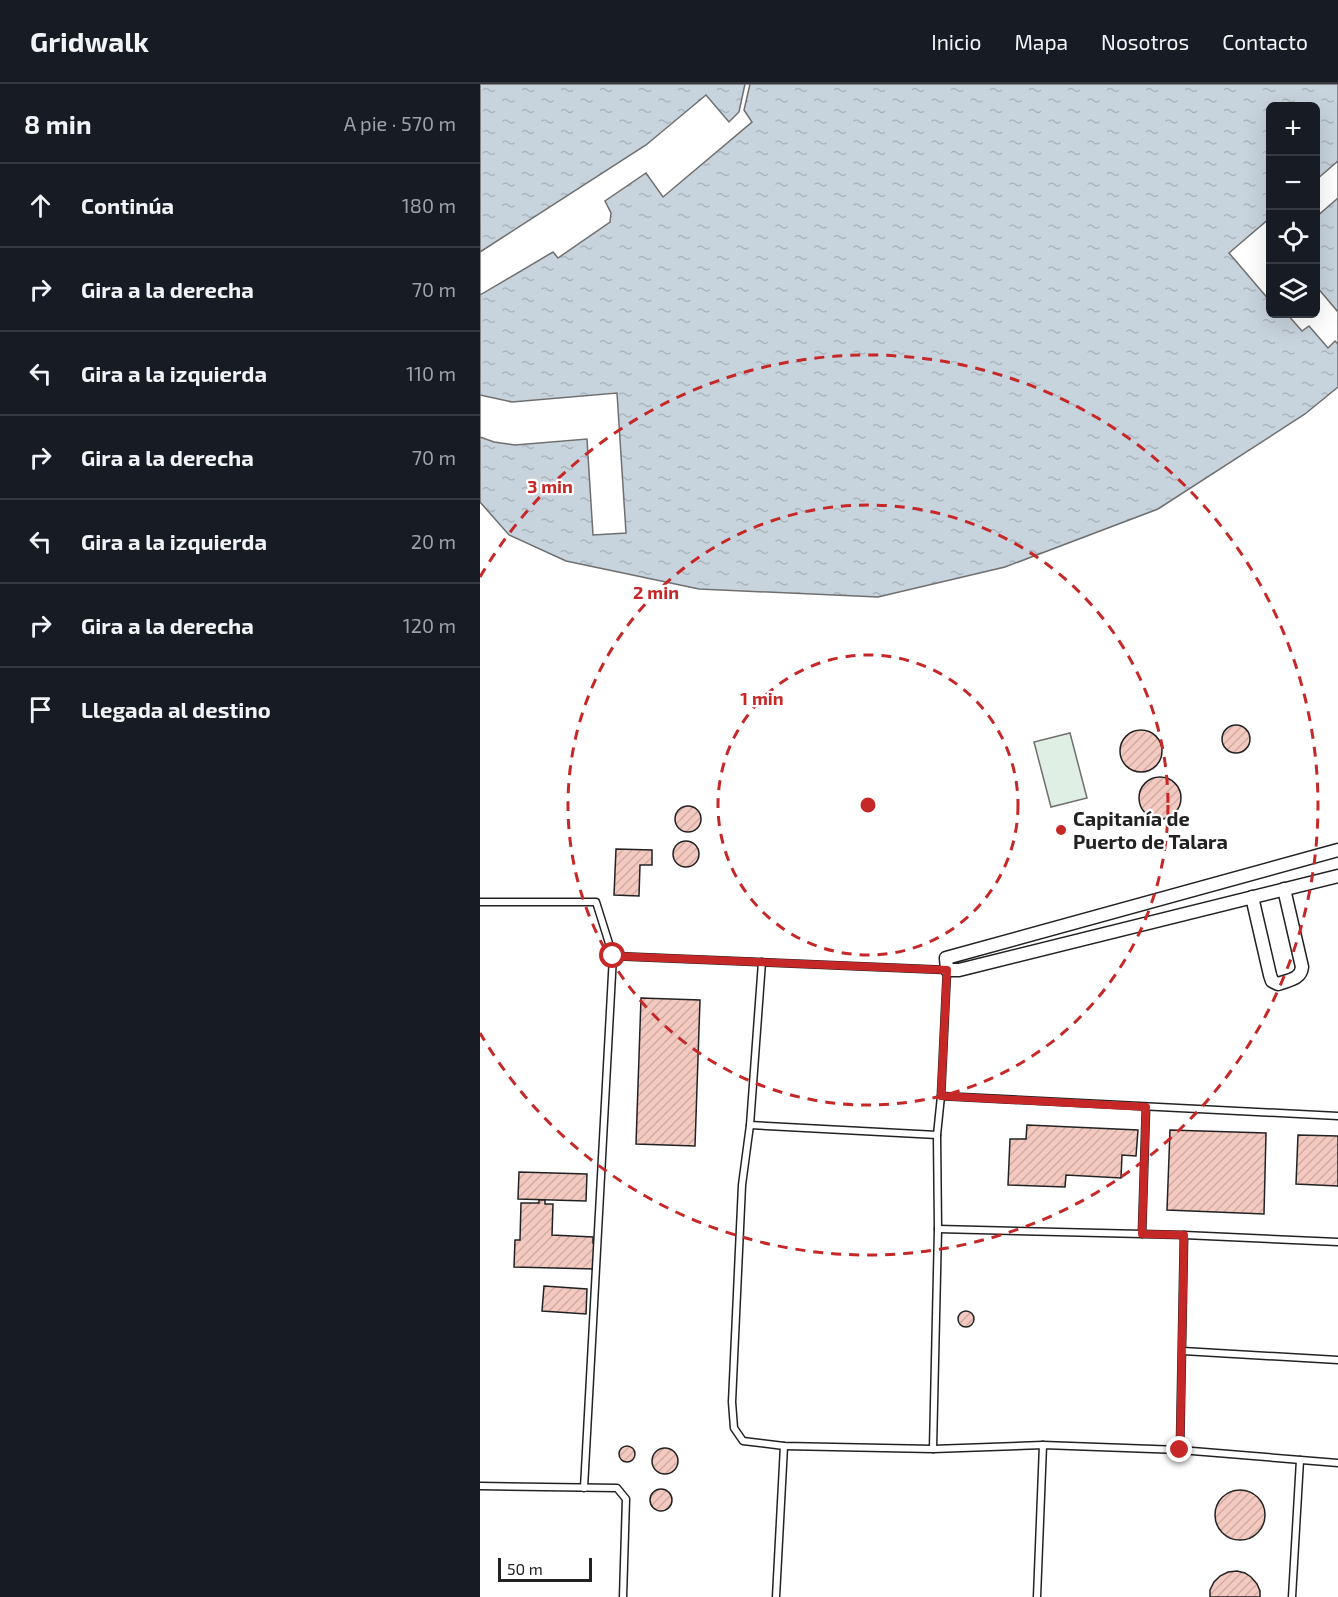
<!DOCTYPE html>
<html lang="es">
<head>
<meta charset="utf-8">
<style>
	:root { --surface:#171b24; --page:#242831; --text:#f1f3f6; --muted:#9ea1a6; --line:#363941 }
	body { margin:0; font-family:"Exo 2",sans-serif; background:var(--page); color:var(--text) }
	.controls { position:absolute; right:18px; top:18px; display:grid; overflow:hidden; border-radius:9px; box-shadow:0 6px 24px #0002 }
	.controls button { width:54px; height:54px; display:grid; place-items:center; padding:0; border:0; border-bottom:2px solid var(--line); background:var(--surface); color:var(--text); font:30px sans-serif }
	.scale { position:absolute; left:18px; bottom:15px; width:94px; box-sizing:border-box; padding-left:6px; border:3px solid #222; border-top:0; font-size:16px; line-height:21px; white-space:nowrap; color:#222; -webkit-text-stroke:4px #fff; paint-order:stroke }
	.stop { position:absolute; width:18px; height:18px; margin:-14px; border:4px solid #c62828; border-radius:50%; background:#fff }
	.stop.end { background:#c62828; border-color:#fff; box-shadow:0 2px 6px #0008 }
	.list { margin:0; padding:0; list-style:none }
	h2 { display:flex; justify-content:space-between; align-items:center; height:78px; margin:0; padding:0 24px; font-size:26px }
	h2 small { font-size:20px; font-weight:400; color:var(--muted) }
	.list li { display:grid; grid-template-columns:39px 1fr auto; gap:18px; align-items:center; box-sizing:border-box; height:84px; padding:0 24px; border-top:2px solid var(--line) }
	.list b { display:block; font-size:22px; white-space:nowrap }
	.list em { font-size:20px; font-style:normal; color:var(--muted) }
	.icon { flex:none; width:33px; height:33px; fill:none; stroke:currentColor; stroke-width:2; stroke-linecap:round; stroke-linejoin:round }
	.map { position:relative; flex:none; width:858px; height:1513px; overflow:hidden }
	header { display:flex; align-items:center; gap:36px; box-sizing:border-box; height:84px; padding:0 30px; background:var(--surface); border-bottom:2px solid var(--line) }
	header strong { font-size:28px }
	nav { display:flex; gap:33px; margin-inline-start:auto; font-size:21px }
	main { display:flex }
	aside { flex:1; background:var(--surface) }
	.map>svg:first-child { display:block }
	.green { fill:#e0efe3; stroke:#6f6f6f; stroke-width:1.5 }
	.water { fill:url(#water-ripples); stroke:#6f6f6f; stroke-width:1.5; fill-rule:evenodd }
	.pier { fill:#fff; stroke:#6f6f6f; stroke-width:1.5 }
	.building { fill:url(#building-hatch); stroke:#222; stroke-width:1.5 }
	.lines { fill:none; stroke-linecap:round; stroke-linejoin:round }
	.service-casing { stroke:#222; stroke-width:9 }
	.minor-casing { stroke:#222; stroke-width:15 }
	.service { stroke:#fff; stroke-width:6 }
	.minor { stroke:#fff; stroke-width:12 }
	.route { stroke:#c62828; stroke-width:8 }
	.ring { fill:none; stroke:#c62828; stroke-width:3; stroke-dasharray:10 8 }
	.poi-dot { fill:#c62828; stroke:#fff; stroke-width:2 }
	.labels { text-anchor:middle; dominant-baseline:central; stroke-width:4.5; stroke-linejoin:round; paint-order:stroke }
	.poi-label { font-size:20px; font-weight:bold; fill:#222; stroke:#fff; text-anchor:start }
	.centre { fill:#c62828; stroke:#fff; stroke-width:3 }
	.ring-label { font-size:18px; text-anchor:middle; font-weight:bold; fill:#c62828; stroke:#fff; stroke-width:4.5; stroke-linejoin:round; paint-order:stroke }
</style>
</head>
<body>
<header>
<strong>Gridwalk</strong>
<nav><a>Inicio</a><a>Mapa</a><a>Nosotros</a><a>Contacto</a></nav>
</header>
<main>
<aside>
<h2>8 min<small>A pie · 570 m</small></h2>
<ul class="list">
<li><svg class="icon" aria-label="ahead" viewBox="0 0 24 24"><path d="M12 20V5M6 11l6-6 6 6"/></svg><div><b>Continúa</b></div><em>180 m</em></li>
<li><svg class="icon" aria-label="right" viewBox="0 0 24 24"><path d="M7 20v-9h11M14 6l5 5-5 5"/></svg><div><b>Gira a la derecha</b></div><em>70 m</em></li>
<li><svg class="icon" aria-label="left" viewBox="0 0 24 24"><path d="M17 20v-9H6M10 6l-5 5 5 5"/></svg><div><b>Gira a la izquierda</b></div><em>110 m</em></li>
<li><svg class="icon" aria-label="right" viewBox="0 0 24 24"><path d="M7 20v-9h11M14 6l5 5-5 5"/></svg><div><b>Gira a la derecha</b></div><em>70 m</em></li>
<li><svg class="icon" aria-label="left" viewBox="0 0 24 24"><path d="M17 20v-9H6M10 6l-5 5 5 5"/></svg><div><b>Gira a la izquierda</b></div><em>20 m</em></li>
<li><svg class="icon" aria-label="right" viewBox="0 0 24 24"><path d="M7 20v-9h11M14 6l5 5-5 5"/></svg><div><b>Gira a la derecha</b></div><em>120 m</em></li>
<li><svg class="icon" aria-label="arrive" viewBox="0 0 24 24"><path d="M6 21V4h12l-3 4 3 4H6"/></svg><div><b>Llegada al destino</b></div></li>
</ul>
</aside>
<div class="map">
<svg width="858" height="1513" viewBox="0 0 858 1513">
	<defs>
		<pattern id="water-ripples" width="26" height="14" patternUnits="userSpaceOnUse" patternTransform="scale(1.5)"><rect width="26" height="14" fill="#c7d3dd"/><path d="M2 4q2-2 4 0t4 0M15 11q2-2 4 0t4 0" fill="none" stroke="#abb5bd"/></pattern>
		<pattern id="building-hatch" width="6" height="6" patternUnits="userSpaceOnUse" patternTransform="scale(1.5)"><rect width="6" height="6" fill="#f3c9c0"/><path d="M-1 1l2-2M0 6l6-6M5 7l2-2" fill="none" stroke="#d0aca5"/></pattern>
	</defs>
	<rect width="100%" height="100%" fill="#fff"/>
	<!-- green -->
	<path class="green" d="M590,649L607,714L571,723L554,658Z"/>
	<!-- water -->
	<path class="water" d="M0,0H858V303L825,330L678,425L525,483L398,513L219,505L86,477L29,451L0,418ZM790,22H836V230H790Z"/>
	<!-- pier -->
	<g class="pier">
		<path d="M265,0H270L264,26L272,38L183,113L166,89L125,117L131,129L130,138L78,174L73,168L0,211V168L166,61L226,11L249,38L259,28Z"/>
		<path d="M858,77V114L836,133V96Z"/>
		<path d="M790,134V217L749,169Z"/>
		<path d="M836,202L858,228V260L855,257L848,264L829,242L822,247L807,230H836Z"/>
		<path d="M137,309L146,449L113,451L107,355L35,361L14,358L0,353V311L32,318Z"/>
	</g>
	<!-- building -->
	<g class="building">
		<circle cx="756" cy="655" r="14"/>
		<circle cx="661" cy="667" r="21"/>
		<circle cx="680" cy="714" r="21"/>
		<circle cx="208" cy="735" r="13"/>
		<circle cx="206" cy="770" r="13"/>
		<path d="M136,765L172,766V781H160L159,812L134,811Z"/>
		<path d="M161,914L220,916L215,1062L156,1060Z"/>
		<path d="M547,1041L658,1046L656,1072L642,1071L641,1094L586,1091L585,1103L528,1101L530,1055H546Z"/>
		<path d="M690,1046L786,1049L784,1130L687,1126Z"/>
		<path d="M818,1051L858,1052V1102L816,1100Z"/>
		<path d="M39,1088L107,1090L106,1117L38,1115Z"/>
		<path d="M59,1116H65V1120H73L72,1151L113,1153V1159H116L115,1185L34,1183L35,1156H40L41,1119H59Z"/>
		<path d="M64,1202L107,1205L106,1230L62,1227Z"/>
		<circle cx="486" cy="1235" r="8"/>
		<circle cx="147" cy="1370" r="8"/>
		<circle cx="185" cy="1377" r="13"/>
		<circle cx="181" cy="1416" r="11"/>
		<circle cx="760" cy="1431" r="25"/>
		<path d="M757,1487L765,1489L771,1493L777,1500L780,1507V1513H730V1506L734,1498L740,1492L748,1488Z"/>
	</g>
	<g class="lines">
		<!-- service casing -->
		<g class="service-casing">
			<g id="service">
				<path d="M0,818H116L133,872L104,1404"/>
				<path d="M133,872L467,886L461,1012L457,1051L458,1145L453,1365"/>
				<path d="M282,878L270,1041L457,1051"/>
				<path d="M461,1012L858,1032"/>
				<path d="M270,1041L262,1101L252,1318L254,1344L263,1357L304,1362L453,1365L563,1361L700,1366L858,1379"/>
				<path d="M458,1145L704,1151L858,1158"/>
				<path d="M662,1150L666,1023"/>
				<path d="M703,1267L858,1276"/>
				<path d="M700,1366L704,1151"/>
				<path d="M0,1402L137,1404L146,1415L143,1513"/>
				<path d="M296,1513L304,1362"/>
				<path d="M557,1513L563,1361"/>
				<path d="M812,1513L820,1376"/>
			</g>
		</g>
		<!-- minor casing -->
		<g class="minor-casing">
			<g id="minor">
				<path d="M858,766L466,874L467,886H479L858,792"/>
				<path d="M772,813L790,891L792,897L798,900C809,896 821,895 822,883L804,805"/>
			</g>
		</g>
		<!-- service -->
		<use href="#service" class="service"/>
		<!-- minor -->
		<use href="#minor" class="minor"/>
	</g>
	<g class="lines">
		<!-- route -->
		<path class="route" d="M133,872L467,886L461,1012L666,1023L662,1150L704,1151L700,1366"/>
	</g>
	<!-- distance rings -->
	<g class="ring">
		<circle cx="388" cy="721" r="150"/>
		<circle cx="388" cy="721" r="300"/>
		<path d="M0 493A450 450 0 1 1 0 949"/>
	</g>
	<!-- markers -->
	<circle class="poi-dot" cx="581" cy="746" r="6"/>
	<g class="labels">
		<!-- poi labels -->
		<g class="poi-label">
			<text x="593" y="734">Capitanía de<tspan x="593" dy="23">Puerto de Talara</tspan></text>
		</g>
	</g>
	<circle cx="388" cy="721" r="9" class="centre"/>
	<g class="ring-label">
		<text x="70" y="409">3 min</text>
		<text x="176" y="515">2 min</text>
		<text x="282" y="621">1 min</text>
	</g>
</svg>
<div class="controls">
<button>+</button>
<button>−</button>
<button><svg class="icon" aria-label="locate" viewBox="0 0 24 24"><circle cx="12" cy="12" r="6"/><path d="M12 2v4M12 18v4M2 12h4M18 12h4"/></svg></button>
<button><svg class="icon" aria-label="layers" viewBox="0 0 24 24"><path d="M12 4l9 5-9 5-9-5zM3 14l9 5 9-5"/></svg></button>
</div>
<div class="scale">50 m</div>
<div class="stop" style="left:133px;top:872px"></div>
<div class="stop end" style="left:700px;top:1366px"></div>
</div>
</main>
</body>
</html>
